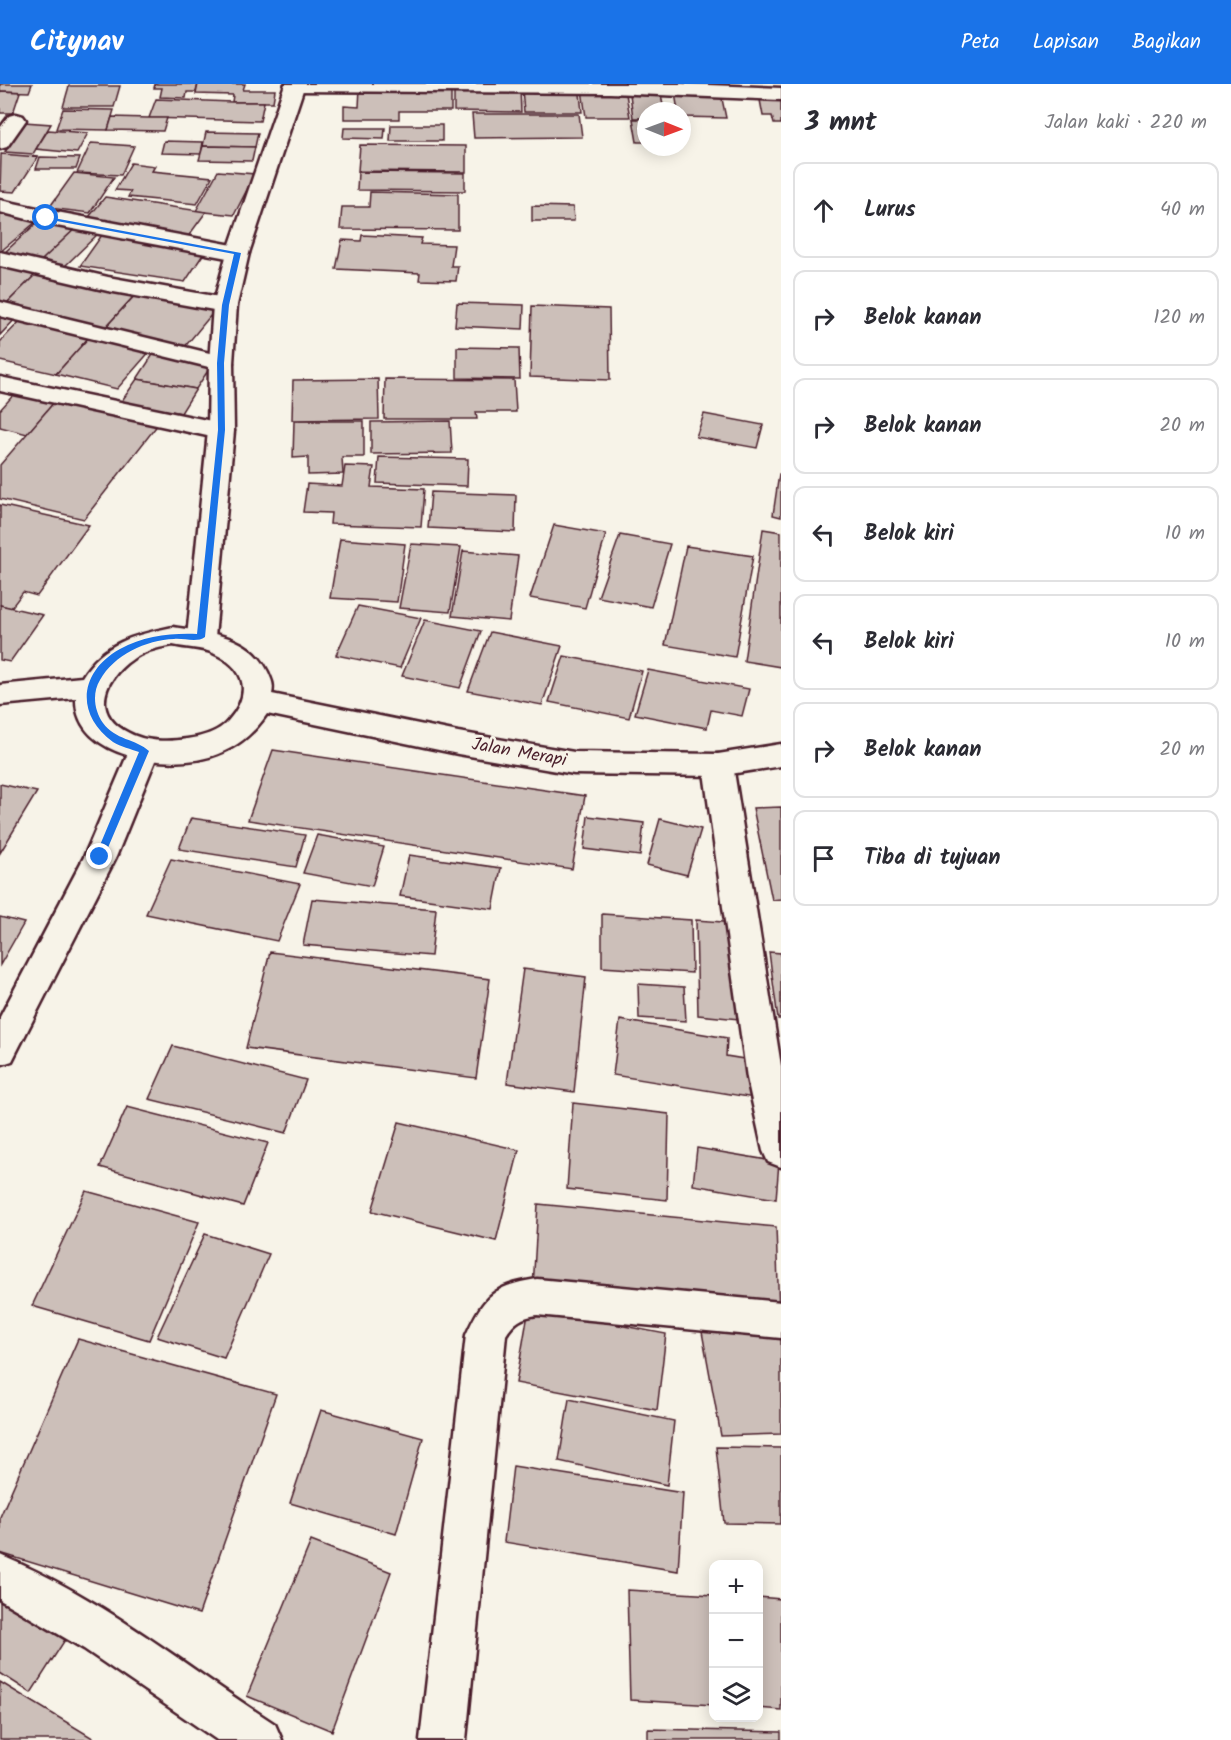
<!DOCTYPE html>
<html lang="id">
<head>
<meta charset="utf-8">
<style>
	:root { --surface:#fff; --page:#f2f2f3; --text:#2b2b33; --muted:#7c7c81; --line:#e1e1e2; --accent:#1a73e8 }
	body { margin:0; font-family:Kalam,sans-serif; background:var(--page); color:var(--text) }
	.controls { position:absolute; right:18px; bottom:18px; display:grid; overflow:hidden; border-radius:12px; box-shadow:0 3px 15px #0003 }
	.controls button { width:54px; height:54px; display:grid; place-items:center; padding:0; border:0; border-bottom:2px solid var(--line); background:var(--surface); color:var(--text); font:30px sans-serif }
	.compass { position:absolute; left:637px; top:18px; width:54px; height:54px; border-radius:50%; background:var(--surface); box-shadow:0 3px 15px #0003; rotate:91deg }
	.stop { position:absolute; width:18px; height:18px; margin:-14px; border:4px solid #1a73e8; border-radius:50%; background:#fff }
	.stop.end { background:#1a73e8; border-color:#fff; box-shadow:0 2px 6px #0008 }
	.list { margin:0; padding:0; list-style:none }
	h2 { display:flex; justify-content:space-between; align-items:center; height:78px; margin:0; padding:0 24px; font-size:26px }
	h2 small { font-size:20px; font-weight:400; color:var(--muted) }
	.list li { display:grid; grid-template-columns:39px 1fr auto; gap:18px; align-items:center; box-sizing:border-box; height:96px; margin:0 12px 12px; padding:0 12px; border:2px solid var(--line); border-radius:12px }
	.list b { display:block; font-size:22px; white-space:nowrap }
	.list em { font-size:20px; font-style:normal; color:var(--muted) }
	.icon { flex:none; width:33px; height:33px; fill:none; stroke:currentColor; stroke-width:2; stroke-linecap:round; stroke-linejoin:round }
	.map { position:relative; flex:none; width:781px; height:1656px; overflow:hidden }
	header { display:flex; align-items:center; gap:36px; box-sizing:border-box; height:84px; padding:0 30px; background:var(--accent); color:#fff }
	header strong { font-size:28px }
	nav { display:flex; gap:33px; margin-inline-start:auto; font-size:21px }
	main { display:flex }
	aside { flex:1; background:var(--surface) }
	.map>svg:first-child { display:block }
	.building { fill:#ccbfb9; stroke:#4a1f2b; stroke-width:1.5 }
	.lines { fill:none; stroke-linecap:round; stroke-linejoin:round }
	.minor-casing { stroke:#4a1f2b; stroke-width:5 }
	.tertiary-casing { stroke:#4a1f2b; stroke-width:5 }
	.primary-casing { stroke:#4a1f2b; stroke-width:5 }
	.minor { fill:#f7f3e8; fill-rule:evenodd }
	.tertiary { fill:#f7f3e8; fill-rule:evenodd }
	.primary { fill:#f7f3e8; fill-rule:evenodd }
	.route { fill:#1a73e8 }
	.labels { text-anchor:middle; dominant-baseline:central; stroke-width:5; stroke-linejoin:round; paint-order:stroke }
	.street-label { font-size:18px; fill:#4a1f2b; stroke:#f7f3e8 }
</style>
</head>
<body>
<header>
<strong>Citynav</strong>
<nav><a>Peta</a><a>Lapisan</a><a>Bagikan</a></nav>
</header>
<main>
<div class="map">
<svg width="781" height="1656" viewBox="0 0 781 1656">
	<rect width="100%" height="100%" fill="#f7f3e8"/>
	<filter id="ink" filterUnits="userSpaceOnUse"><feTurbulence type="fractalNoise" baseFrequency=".0167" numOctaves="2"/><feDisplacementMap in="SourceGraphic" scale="12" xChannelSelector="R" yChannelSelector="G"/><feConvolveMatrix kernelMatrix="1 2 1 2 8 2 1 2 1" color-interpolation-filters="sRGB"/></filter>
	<g filter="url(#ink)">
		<!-- building -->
		<g class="building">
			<path d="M0,0H32L29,8L0,7Z"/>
			<path d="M155,0H198L196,8H187L186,14L160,13L162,4H154Z"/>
			<path d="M198,0H245L243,6H275L273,18H232L233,11L196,10Z"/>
			<path d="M69,2H120L114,23H63Z"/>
			<path d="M360,4H451V27H399V35H344V22L359,23Z"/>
			<path d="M454,4L520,5L521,28L454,27Z"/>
			<path d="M522,5H568V10H580L582,28H524Z"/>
			<path d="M582,6H609V10H626L630,33H586Z"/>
			<path d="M0,7L20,8L13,29H0Z"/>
			<path d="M675,9L721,10L726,34L682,33V27H678Z"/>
			<path d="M630,10H661L664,27H646V34H633Z"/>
			<path d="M156,15L232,18H264L260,37L149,34Z"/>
			<path d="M760,16L781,17V40H774L772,32H763Z"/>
			<path d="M63,25L114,26L108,46L56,45Z"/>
			<path d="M472,30H579L582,53L474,54Z"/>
			<path d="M112,33L149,34H167L163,47L108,46Z"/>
			<path d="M633,35H646V58H637Z"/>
			<path d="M24,38L51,40L33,70L5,68Z"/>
			<path d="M391,41H442V57H390Z"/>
			<path d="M344,44H385L384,55L343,54Z"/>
			<path d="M48,46L88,49L77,69L36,65Z"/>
			<path d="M206,48L258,49L255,63L203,62Z"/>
			<path d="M164,57L203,58L201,70L161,69Z"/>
			<path d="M91,59L134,62L121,91L77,89Z"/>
			<path d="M360,61L466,62V88L358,87Z"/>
			<path d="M203,62L255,63L252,77L199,76Z"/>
			<path d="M1,70L38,73L15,108L0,107Z"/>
			<path d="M40,73L80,74L76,85H36Z"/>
			<path d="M131,79L155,82L152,87L212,93L197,120L128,113L131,107L115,106Z"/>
			<path d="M218,87L255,90L234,131L196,127Z"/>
			<path d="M358,88L465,89V107L357,106Z"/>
			<path d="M74,89L114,93L90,129L49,124Z"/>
			<path d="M370,108L458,110V146L340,145L342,123H369Z"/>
			<path d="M105,113L206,128L187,154L85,138Z"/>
			<path d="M532,122L573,123L574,137H532Z"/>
			<path d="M0,127L37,137L0,168Z"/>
			<path d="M42,134L78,142L38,180L3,170Z"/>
			<path d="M78,142L101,147L65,182L42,176Z"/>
			<path d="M102,151L206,166L185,198L80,182Z"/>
			<path d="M362,151L422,154L420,160L454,161L451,182H458L456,197L419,196L420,189L336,185L342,156L361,157Z"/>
			<path d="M0,179L38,188L2,224L0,223Z"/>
			<path d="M38,188L133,213L103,246L2,224Z"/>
			<path d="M138,208L216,225L183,265L103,246Z"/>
			<path d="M457,219L524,221L523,245L455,242Z"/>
			<path d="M532,222L609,225L610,296L530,293Z"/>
			<path d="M0,227L19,231L0,251Z"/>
			<path d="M22,235L91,251L56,290L0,277V258Z"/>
			<path d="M91,251L152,265L117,305L56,290Z"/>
			<path d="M457,263L519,264L520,295L457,294Z"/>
			<path d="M154,269L213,279L196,305L137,295Z"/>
			<path d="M137,295L196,305L181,329L121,318Z"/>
			<path d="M378,295L379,335L292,336L293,296Z"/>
			<path d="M385,295L514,296L516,328H476L477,335H384Z"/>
			<path d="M17,307L56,316L27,350L0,343V326Z"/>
			<path d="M56,316L159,339L84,435L0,415V381Z"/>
			<path d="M704,330L763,341L757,364L696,353Z"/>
			<path d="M294,337H364V373H342L343,390L308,391V373L293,374Z"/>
			<path d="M450,337L452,369L371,370V338Z"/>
			<path d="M379,373L468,375L467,402L377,399Z"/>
			<path d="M345,382L374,383L371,403L424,405L421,443L330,440L331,429L303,428L307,400L342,402Z"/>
			<path d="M779,390H781V433L773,431Z"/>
			<path d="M431,408L516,411L515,448L428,444Z"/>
			<path d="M0,421L89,441L37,512L23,508L11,524L0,521Z"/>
			<path d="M554,441L606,450L585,524L530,514Z"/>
			<path d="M763,445L781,448V583L744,577Z"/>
			<path d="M620,451L670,460L651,523L598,513Z"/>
			<path d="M340,455L405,460L397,518L330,514Z"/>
			<path d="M411,460L461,463L450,528L399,524Z"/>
			<path d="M686,462L753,472L735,573L665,561Z"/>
			<path d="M463,467L518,472L509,537L452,532Z"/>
			<path d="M0,521L43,531L10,578L0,576Z"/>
			<path d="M358,522L421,534L400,584L336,571Z"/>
			<path d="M425,536L481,547L460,604L402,592Z"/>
			<path d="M490,548L562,562L542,621L468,607Z"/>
			<path d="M564,572L642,587L629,634L549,618Z"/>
			<path d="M648,586L749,605L742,632L711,626L707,644L635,630Z"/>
			<path d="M273,666L585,712L572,785L248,736Z"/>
			<path d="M0,700L37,708L0,769Z"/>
			<path d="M781,723V815L772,816L753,724Z"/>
			<path d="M588,732L644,739L640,772L584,765Z"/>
			<path d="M191,734L305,751L296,783L179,765Z"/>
			<path d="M660,735L701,745L687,791L647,781Z"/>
			<path d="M317,751L384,763L372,802L303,789Z"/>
			<path d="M409,771L501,784L493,825L400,812Z"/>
			<path d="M171,775L300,800L277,857L146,830Z"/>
			<path d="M312,815L436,825L431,872L303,861Z"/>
			<path d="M602,830L691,836L692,889L602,883Z"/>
			<path d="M0,833L24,839L0,881Z"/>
			<path d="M696,836L736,839L739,935L698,931Z"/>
			<path d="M270,868L490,895L476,994L246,964Z"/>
			<path d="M769,868L781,869V935H778Z"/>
			<path d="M523,885L586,893L574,1008L507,999Z"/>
			<path d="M638,900L684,903L686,937L639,934Z"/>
			<path d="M620,936L727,954L726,972L756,977L754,1014L613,991Z"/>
			<path d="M173,962L306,996L286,1049L149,1015Z"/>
			<path d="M573,1019L669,1030L667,1116L567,1105Z"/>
			<path d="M127,1023L268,1059L243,1122L100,1083Z"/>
			<path d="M399,1038L519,1066L496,1157L372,1127Z"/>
			<path d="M697,1064L779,1078L776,1115L693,1101Z"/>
			<path d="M86,1107L199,1138L149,1256L32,1222Z"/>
			<path d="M538,1120L776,1143L779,1229L533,1204Z"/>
			<path d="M205,1150L269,1170L224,1274L157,1253Z"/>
			<path d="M529,1224L666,1250L657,1326L516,1299Z"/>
			<path d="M781,1245V1350L721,1352L702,1248Z"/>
			<path d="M78,1255L276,1310L199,1530L0,1469V1433Z"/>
			<path d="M569,1315L674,1337L667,1401L559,1377Z"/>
			<path d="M321,1326L423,1354L396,1450L290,1419Z"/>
			<path d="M716,1363L781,1364V1440L724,1439Z"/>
			<path d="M513,1382L683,1409L678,1487L504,1458Z"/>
			<path d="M311,1457L391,1488L332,1647L247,1612Z"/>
			<path d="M0,1504L70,1548L31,1609L0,1589Z"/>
			<path d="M627,1506L714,1511V1621L630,1616Z"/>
			<path d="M758,1513L781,1515V1626L758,1624Z"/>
			<path d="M0,1598L96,1656H0Z"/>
			<path d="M648,1645L781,1648V1656H648Z"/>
		</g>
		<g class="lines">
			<!-- minor casing -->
			<g class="minor-casing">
				<g id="minor">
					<path d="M285,0H682L781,4V16L610,9L294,7L287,5Z"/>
					<path d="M16,30L23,32L26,36L7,63L0,65V44L9,32Z"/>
					<path d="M0,116L46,126L238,162L246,164L249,169L246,174L238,176L46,140L0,128Z"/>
					<path d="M0,168L108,193L225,214L233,216L237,221L233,226L225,228L108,207L0,182Z"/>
					<path d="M0,218L230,274L233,279L230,284L221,286L0,232Z"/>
					<path d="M0,293L221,339L230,342L234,347L230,352L221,355L0,307Z"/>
					<path d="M718,670L729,673L733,681L781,982V1083L768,1078L763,1067L747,994L703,681L707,673Z"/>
					<path d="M537,1195L781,1218V1254L537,1231C522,1233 514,1238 506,1251L466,1656H420L466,1251C484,1212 493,1202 537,1195Z"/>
					<path d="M0,1471C100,1512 185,1582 275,1640L282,1656H217L84,1565L0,1516Z"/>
				</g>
			</g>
			<!-- tertiary casing -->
			<g class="tertiary-casing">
				<g id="tertiary">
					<path d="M285,0H305L249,169L237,221L233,279L234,347L215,553L211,560L201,562L191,560L187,553L208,347L209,279L213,221L227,169Z"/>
					<path d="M144,656L155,659L159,667L116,773L12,977L0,981V933L84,773L129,667L133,659Z"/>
				</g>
			</g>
			<!-- primary casing -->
			<g class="primary-casing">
				<path id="primary" d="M173,543C209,549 250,550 268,588C272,597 274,601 272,610L458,648L574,668L718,670L781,660V682L718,692L574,690L458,670L267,630C254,649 239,662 218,670C175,688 74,676 76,614L0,621V601L82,593C104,558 135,551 173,543ZM173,561C186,564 202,564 213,569C247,584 252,610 228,637C219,648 201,653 187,655C169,658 145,658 129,649C83,627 111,582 146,568C155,564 164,563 173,561Z"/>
			</g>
			<!-- minor -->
			<use href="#minor" class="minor"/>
			<!-- tertiary -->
			<use href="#tertiary" class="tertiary"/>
			<!-- primary -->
			<use href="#primary" class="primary"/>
		</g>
	</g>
	<!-- route -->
	<path class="route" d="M43,132L241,169L229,221L224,279L225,346L205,553C197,559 184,554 174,555C146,556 114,571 100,596C92,609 94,626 103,639C115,656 136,655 149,667L104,773L100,777L95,773L139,668C131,665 121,663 113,658C75,630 79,588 120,565C144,552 170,549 197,550L218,346L217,279L222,221L234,170L46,135Z"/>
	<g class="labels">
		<!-- street labels -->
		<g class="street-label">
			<text transform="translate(519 669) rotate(10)">Jalan Merapi</text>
		</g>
	</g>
</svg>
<div class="controls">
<button>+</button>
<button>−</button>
<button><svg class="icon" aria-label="layers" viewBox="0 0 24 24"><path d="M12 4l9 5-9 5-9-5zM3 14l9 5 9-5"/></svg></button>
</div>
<svg class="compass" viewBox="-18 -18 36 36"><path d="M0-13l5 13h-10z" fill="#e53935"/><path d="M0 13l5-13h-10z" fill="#7c7c81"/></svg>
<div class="stop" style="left:46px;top:134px"></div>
<div class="stop end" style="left:100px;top:773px"></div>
</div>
<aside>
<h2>3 mnt<small>Jalan kaki · 220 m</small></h2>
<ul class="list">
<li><svg class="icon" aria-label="ahead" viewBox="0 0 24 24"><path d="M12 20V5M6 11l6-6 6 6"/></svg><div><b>Lurus</b></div><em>40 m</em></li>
<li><svg class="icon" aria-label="right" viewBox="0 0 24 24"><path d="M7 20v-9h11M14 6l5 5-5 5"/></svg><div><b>Belok kanan</b></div><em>120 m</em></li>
<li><svg class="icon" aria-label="right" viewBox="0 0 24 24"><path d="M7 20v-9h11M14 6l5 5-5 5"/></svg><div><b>Belok kanan</b></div><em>20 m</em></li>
<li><svg class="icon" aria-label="left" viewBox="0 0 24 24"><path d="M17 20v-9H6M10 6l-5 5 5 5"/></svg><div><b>Belok kiri</b></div><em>10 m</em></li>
<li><svg class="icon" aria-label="left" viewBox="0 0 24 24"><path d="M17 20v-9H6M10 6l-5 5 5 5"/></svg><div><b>Belok kiri</b></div><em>10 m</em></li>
<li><svg class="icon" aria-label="right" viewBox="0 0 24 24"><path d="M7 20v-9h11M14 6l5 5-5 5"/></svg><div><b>Belok kanan</b></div><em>20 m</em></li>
<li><svg class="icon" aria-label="arrive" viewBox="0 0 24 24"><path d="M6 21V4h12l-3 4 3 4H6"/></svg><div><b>Tiba di tujuan</b></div></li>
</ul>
</aside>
</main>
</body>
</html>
